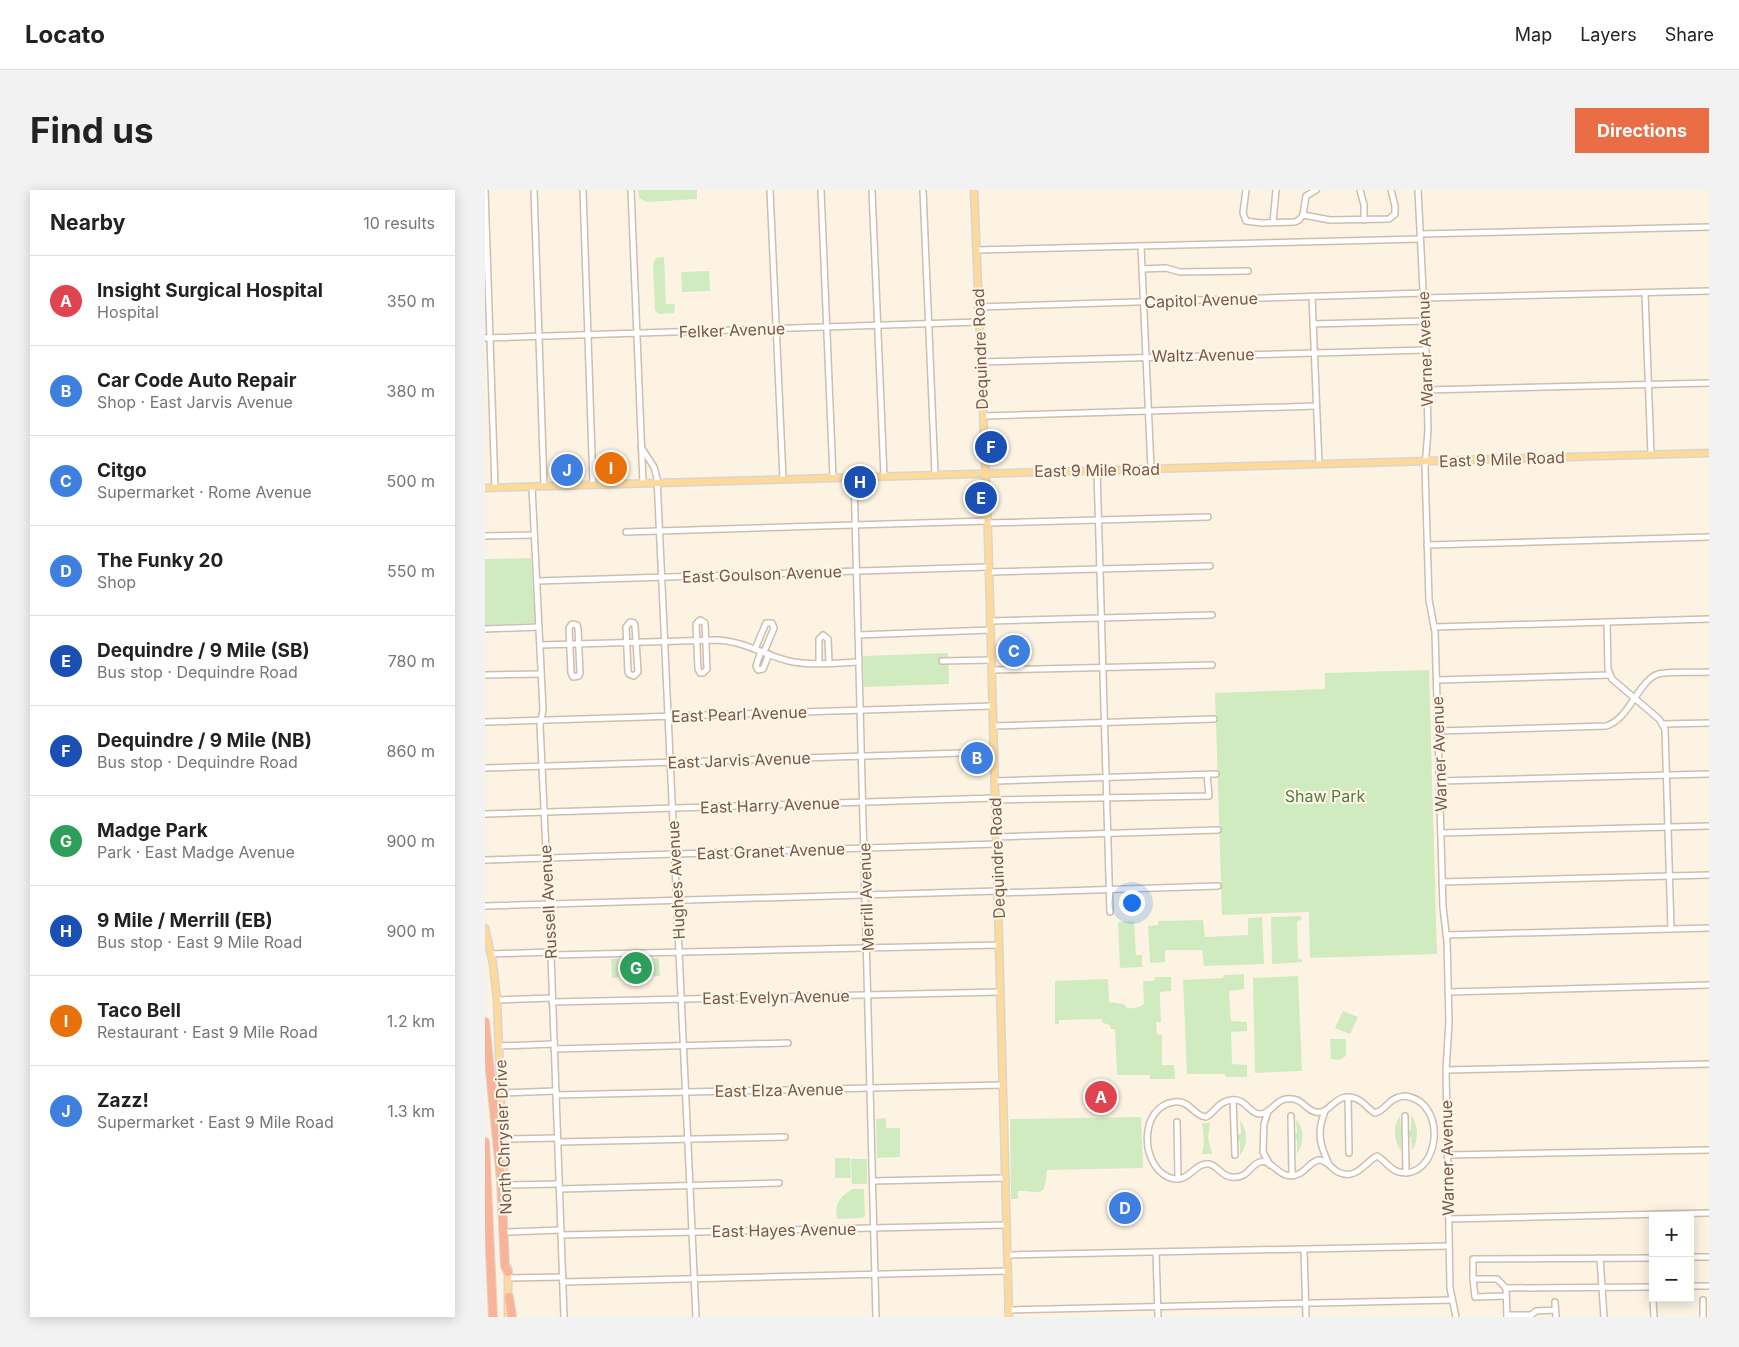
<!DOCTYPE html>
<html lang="en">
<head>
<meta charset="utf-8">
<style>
	:root { --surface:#fff; --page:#f2f2f2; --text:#222; --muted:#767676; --line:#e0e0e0; --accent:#ea6d45 }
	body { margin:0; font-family:Inter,sans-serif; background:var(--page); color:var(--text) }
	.controls { position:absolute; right:15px; bottom:15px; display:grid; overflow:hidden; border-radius:0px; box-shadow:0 2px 12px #0003 }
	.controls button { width:45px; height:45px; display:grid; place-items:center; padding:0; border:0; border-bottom:1px solid var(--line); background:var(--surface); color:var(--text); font:25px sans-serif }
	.you { position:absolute; left:646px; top:712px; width:18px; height:18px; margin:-12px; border:4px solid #fff; border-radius:50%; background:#1a73e8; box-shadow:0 0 0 8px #1a73e833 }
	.badge { display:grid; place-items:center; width:32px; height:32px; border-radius:50%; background:var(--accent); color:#fff; font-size:16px; font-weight:700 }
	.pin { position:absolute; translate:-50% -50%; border:2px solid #fff; box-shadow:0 1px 5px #0006 }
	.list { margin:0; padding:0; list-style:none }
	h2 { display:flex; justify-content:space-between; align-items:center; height:65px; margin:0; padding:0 20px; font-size:21px }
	h2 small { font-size:16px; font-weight:400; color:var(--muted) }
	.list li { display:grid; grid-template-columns:32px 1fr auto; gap:15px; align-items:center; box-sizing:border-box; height:90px; padding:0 20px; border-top:1px solid var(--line) }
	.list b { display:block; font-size:19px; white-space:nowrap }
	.list p { margin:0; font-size:16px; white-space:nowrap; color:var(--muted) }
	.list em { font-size:16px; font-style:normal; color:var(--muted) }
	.map { position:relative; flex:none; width:1224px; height:1127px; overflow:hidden; border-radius:0px }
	header { display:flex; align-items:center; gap:30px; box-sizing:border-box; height:70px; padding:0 25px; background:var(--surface); border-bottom:1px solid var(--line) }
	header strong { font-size:24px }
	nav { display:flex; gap:28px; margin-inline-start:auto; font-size:18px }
	.intro { display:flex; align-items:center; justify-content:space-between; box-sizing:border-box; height:120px; padding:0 30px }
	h1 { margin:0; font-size:35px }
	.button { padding:12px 22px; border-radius:0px; background:var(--accent); color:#fff; font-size:18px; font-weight:700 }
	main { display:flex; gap:30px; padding:0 30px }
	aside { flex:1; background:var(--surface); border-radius:0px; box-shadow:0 2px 12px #0003 }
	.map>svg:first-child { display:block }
	.green { fill:#d1ebc1 }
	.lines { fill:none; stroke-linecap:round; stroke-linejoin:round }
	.minor-casing { stroke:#d0bdac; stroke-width:8 }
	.major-casing { stroke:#dbd4cf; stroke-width:9 }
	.highway-casing { stroke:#dbd4cf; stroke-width:10 }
	.minor { stroke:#fff; stroke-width:5 }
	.major { stroke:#fdda9a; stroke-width:6 }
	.highway { stroke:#f9b398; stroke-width:8 }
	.labels { text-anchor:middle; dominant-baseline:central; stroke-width:4; stroke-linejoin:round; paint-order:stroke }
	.street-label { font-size:16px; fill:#765948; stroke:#fff7ea }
	.park-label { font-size:16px; fill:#507c40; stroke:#fff7ea }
</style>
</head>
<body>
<header>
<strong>Locato</strong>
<nav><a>Map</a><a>Layers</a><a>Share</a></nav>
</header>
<div class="intro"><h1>Find us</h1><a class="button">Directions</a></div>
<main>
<aside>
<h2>Nearby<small>10 results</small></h2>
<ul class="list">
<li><span class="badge" style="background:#e0444e">A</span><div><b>Insight Surgical Hospital</b><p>Hospital</p></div><em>350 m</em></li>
<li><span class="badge" style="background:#3f7fe0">B</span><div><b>Car Code Auto Repair</b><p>Shop · East Jarvis Avenue</p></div><em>380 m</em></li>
<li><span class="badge" style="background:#3f7fe0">C</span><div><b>Citgo</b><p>Supermarket · Rome Avenue</p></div><em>500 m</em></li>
<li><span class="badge" style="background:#3f7fe0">D</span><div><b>The Funky 20</b><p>Shop</p></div><em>550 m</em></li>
<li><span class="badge" style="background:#1a4fb4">E</span><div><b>Dequindre / 9 Mile (SB)</b><p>Bus stop · Dequindre Road</p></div><em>780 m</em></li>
<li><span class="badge" style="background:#1a4fb4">F</span><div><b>Dequindre / 9 Mile (NB)</b><p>Bus stop · Dequindre Road</p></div><em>860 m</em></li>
<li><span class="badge" style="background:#2e9e5b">G</span><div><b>Madge Park</b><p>Park · East Madge Avenue</p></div><em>900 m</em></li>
<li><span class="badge" style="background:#1a4fb4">H</span><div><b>9 Mile / Merrill (EB)</b><p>Bus stop · East 9 Mile Road</p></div><em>900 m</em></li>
<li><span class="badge" style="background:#e8710a">I</span><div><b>Taco Bell</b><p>Restaurant · East 9 Mile Road</p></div><em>1.2 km</em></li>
<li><span class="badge" style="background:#3f7fe0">J</span><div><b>Zazz!</b><p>Supermarket · East 9 Mile Road</p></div><em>1.3 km</em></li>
</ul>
</aside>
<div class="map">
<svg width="1224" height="1127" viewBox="0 0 1224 1127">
	<rect width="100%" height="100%" fill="#fdf3e3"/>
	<!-- green -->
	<g class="green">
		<path d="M153,0H212V9L162,12L154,8Z"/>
		<path d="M179,67L181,114H190L189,123L173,124L170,120L168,74L171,68Z"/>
		<path d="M224,81L225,101L197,102L196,82Z"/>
		<path d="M46,368L50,433L0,435V369Z"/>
		<path d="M463,463L464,494L379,497L378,466Z"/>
		<path d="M944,480L952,764L825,768L824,722L737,725L730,503L840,499V483Z"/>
		<path d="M815,726L817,730L812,731L813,769L818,770L817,772L787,774L786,727Z"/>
		<path d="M777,727L779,774L719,776L717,760H680V772L665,773L663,736L673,735V731L718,730L720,747L763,745V728Z"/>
		<path d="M649,731L651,765H657V777L635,778L633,732Z"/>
		<path d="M174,768L175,786L127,788L126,769Z"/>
		<path d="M759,784V799L744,801L746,831L762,832V841L746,842L747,874L762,875V887H741L740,884H702L698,790L738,788L739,785Z"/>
		<path d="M813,786L817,881L770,883L768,788Z"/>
		<path d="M670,787H686V801L675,802L676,832H671L672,844L677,845V875H689L690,889H665V885H632L630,839H626L625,835L618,833L616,829L574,830V834H570V791L623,789L624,812L639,814L642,818C649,819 654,818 659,814L658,791H669Z"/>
		<path d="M858,821L873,827L865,844L850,838Z"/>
		<path d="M845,849H861V866L854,870L846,869Z"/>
		<path d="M926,925C934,936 934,950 927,961L926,947H923V940H926Z"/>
		<path d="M915,926L916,940H919V947H916V961C909,951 907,936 915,926Z"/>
		<path d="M656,927L658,978L562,980C559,1007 560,1002 533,1001V1009H526L525,929Z"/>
		<path d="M401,928V938H415V967L392,968L391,929Z"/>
		<path d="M755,930C762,940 764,955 755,965V951H752V945L756,944Z"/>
		<path d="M811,930C820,938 819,954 812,964V950L809,949V943H812Z"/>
		<path d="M717,933H725L723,948L727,964H717L719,952Z"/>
		<path d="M350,968H365L366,988H350Z"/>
		<path d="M366,969H382V994H367Z"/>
		<path d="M368,999H379L380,1026L377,1028L352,1029C349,1014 355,1006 368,999Z"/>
	</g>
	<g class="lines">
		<!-- minor casing -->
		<g class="minor-casing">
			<g id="minor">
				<path d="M0,0L10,298"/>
				<path d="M49,0L59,296"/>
				<path d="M98,0L108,295"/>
				<path d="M146,0L158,293"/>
				<path d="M285,0L298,289"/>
				<path d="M336,0L348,287"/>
				<path d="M387,0L399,286"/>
				<path d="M438,0L450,284"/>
				<path d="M761,0L758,23L761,31L776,33L810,32L814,30L818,25"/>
				<path d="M875,0L879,15V30"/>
				<path d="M933,0L941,160L943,240L940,278L944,410L950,442L958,717L962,751L964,832L961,880L965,1098L971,1127"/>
				<path d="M818,25L845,30L904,29L910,24V16L906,0"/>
				<path d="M818,25L821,6L831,0"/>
				<path d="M788,32L791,0"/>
				<path d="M935,44L1224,37"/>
				<path d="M656,56L666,278"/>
				<path d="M491,60L935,49"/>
				<path d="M657,79L681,78L695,82L763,81"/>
				<path d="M1160,103L1166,264"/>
				<path d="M827,106L834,274"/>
				<path d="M939,108L1224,101"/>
				<path d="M493,117L939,103"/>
				<path d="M828,134L940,131"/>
				<path d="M0,148L494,132"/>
				<path d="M496,172L941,160"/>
				<path d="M941,200L1224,193"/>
				<path d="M498,226L831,216"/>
				<path d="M156,257L169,277L172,288L211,1127"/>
				<path d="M612,280L625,722"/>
				<path d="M369,287L391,1127"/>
				<path d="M47,297L58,520L55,535L66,765L79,1127"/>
				<path d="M502,333L723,327"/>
				<path d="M141,342L502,331"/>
				<path d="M0,346L49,345"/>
				<path d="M942,355L1224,347"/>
				<path d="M504,382L725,376"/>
				<path d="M52,391L503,377"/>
				<path d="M215,430L220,433L222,479L218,483H215L213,479L211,434Z"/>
				<path d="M505,431L727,425"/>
				<path d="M145,432L149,433L150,436L153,482L149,486L144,484L143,482L141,437Z"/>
				<path d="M1122,432L1123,479L1127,489L1174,529L1180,539L1186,739"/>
				<path d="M87,434L92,435L93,439L95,483L94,486L88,487L86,483L84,438Z"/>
				<path d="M949,437L1224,429"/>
				<path d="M0,439L54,437"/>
				<path d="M373,445L505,440"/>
				<path d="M55,455L232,450C258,451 279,465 304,471C326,476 351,473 374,472"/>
				<path d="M270,459L281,433H287L289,438L279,462"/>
				<path d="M276,461L271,476L273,480L278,479L284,464"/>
				<path d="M457,471L506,470"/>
				<path d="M334,473V449L338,445L343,449L344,473"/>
				<path d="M506,480L727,475"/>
				<path d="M0,485L56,484"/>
				<path d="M952,490L1125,485"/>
				<path d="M0,532L507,516"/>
				<path d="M1178,534L1224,533"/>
				<path d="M508,536L729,529"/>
				<path d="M953,541L1121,536C1144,530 1153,491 1173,484C1184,481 1211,483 1224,482"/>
				<path d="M0,578L509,562"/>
				<path d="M510,591L731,584"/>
				<path d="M955,591L1224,584"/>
				<path d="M510,610L724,606L722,585"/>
				<path d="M0,624L510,608"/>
				<path d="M956,643L1224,636"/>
				<path d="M511,647L733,640"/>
				<path d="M0,670L511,654"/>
				<path d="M957,692L1224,685"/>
				<path d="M513,703L733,696"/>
				<path d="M0,716L513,701"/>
				<path d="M961,745L1224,738"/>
				<path d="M6,764L65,762"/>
				<path d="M66,765L514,755"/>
				<path d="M963,802L1224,795"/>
				<path d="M12,810L67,808"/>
				<path d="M67,812L515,802"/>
				<path d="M14,856L69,854"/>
				<path d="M69,859L303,853"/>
				<path d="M961,880L1224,874"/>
				<path d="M16,903L71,901"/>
				<path d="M71,905L518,895"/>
				<path d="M920,906C965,912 954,991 914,982C905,980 900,970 892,966C879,973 871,991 853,982C847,979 842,970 834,970C822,972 819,989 801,985C792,983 785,969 775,972C764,975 764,989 746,987C736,986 732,975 724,974C708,972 704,996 683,987C655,974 654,917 689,912C706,910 708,926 721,927C729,923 733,913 742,911C761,905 763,924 775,924C786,924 790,910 801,909C819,907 819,920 831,922C846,925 850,900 872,909C879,912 883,919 890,923C902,920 903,907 920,906Z"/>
				<path d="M863,907L864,963"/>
				<path d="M748,910L750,965"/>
				<path d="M783,921L779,934L778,962L785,975"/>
				<path d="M840,921C832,941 834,953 843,972"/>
				<path d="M806,926L807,986"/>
				<path d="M920,926L921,983"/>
				<path d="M692,932L693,989"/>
				<path d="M17,949L72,948"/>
				<path d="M73,952L300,947"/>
				<path d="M963,965L1224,960"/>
				<path d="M388,991L520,988"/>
				<path d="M20,995L74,994"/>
				<path d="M75,999L294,993"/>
				<path d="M964,1029L1224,1023"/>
				<path d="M22,1042L76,1040"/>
				<path d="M76,1045L521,1035"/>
				<path d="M819,1059L821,1127"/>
				<path d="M671,1062L673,1127"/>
				<path d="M522,1065L964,1056"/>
				<path d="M1205,1067H1224"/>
				<path d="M1115,1068L1119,1127"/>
				<path d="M23,1088L78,1087"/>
				<path d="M988,1089H1012L1021,1098L1168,1097"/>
				<path d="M78,1092L522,1081"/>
				<path d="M1205,1096H1224"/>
				<path d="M1021,1098L1022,1127"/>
				<path d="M1021,1106L990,1107L988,1089V1069L1168,1068"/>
				<path d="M1218,1110V1127"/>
				<path d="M1168,1111L1169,1127"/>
				<path d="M1070,1112L1071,1127"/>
				<path d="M523,1120L967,1110"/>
				<path d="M1022,1125H1046L1051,1121L1070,1120"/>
			</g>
		</g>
		<!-- major casing -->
		<g class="major-casing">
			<g id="major">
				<path d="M489,0L503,343L524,1127"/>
				<path d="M0,298L1224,263"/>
				<path d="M0,738L8,774L12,810L19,991"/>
				<path d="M23,1127V1078"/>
			</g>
		</g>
		<!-- highway casing -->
		<g class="highway-casing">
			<g id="highway">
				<path d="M0,832L16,990L20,1076L23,1082"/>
				<path d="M0,952L8,1127"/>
				<path d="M24,1107L27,1127"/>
			</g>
		</g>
		<!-- minor -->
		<use href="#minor" class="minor"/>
		<!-- major -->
		<use href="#major" class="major"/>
		<!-- highway -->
		<use href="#highway" class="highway"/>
	</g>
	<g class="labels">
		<!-- street labels -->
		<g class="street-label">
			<text transform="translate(716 110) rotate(-2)">Capitol Avenue</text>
			<text transform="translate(247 140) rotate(-2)">Felker Avenue</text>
			<text transform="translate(495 159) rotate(-92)">Dequindre Road</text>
			<text transform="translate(940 159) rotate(-92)">Warner Avenue</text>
			<text transform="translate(718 165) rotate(-1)">Waltz Avenue</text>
			<text transform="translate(1017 269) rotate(-2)">East 9 Mile Road</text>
			<text transform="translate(612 280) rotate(-1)">East 9 Mile Road</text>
			<text transform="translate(277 384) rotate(-2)">East Goulson Avenue</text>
			<text transform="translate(254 524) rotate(-2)">East Pearl Avenue</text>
			<text transform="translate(954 564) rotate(-92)">Warner Avenue</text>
			<text transform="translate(254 570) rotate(-2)">East Jarvis Avenue</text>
			<text transform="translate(285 615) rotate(-2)">East Harry Avenue</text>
			<text transform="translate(286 661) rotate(-2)">East Granet Avenue</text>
			<text transform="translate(512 668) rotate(-92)">Dequindre Road</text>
			<text transform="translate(191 690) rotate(-93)">Hughes Avenue</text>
			<text transform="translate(381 707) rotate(-92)">Merrill Avenue</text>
			<text transform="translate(63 712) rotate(-93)">Russell Avenue</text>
			<text transform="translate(291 807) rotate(-1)">East Evelyn Avenue</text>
			<text transform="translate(294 900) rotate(-1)">East Elza Avenue</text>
			<text transform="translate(18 947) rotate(-92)">North Chrysler Drive</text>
			<text transform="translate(962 968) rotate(-91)">Warner Avenue</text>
			<text transform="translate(299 1040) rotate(-1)">East Hayes Avenue</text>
		</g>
		<!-- park labels -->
		<g class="park-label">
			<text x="840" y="606">Shaw Park</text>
		</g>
	</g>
</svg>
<div class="controls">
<button>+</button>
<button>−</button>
</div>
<div class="you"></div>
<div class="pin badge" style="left:616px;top:907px;background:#e0444e">A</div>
<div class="pin badge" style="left:492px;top:568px;background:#3f7fe0">B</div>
<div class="pin badge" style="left:529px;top:461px;background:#3f7fe0">C</div>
<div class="pin badge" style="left:640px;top:1018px;background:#3f7fe0">D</div>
<div class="pin badge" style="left:496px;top:308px;background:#1a4fb4">E</div>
<div class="pin badge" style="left:506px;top:257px;background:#1a4fb4">F</div>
<div class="pin badge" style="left:151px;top:778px;background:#2e9e5b">G</div>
<div class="pin badge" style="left:375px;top:292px;background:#1a4fb4">H</div>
<div class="pin badge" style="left:126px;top:278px;background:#e8710a">I</div>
<div class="pin badge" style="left:82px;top:280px;background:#3f7fe0">J</div>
</div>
</main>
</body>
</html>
